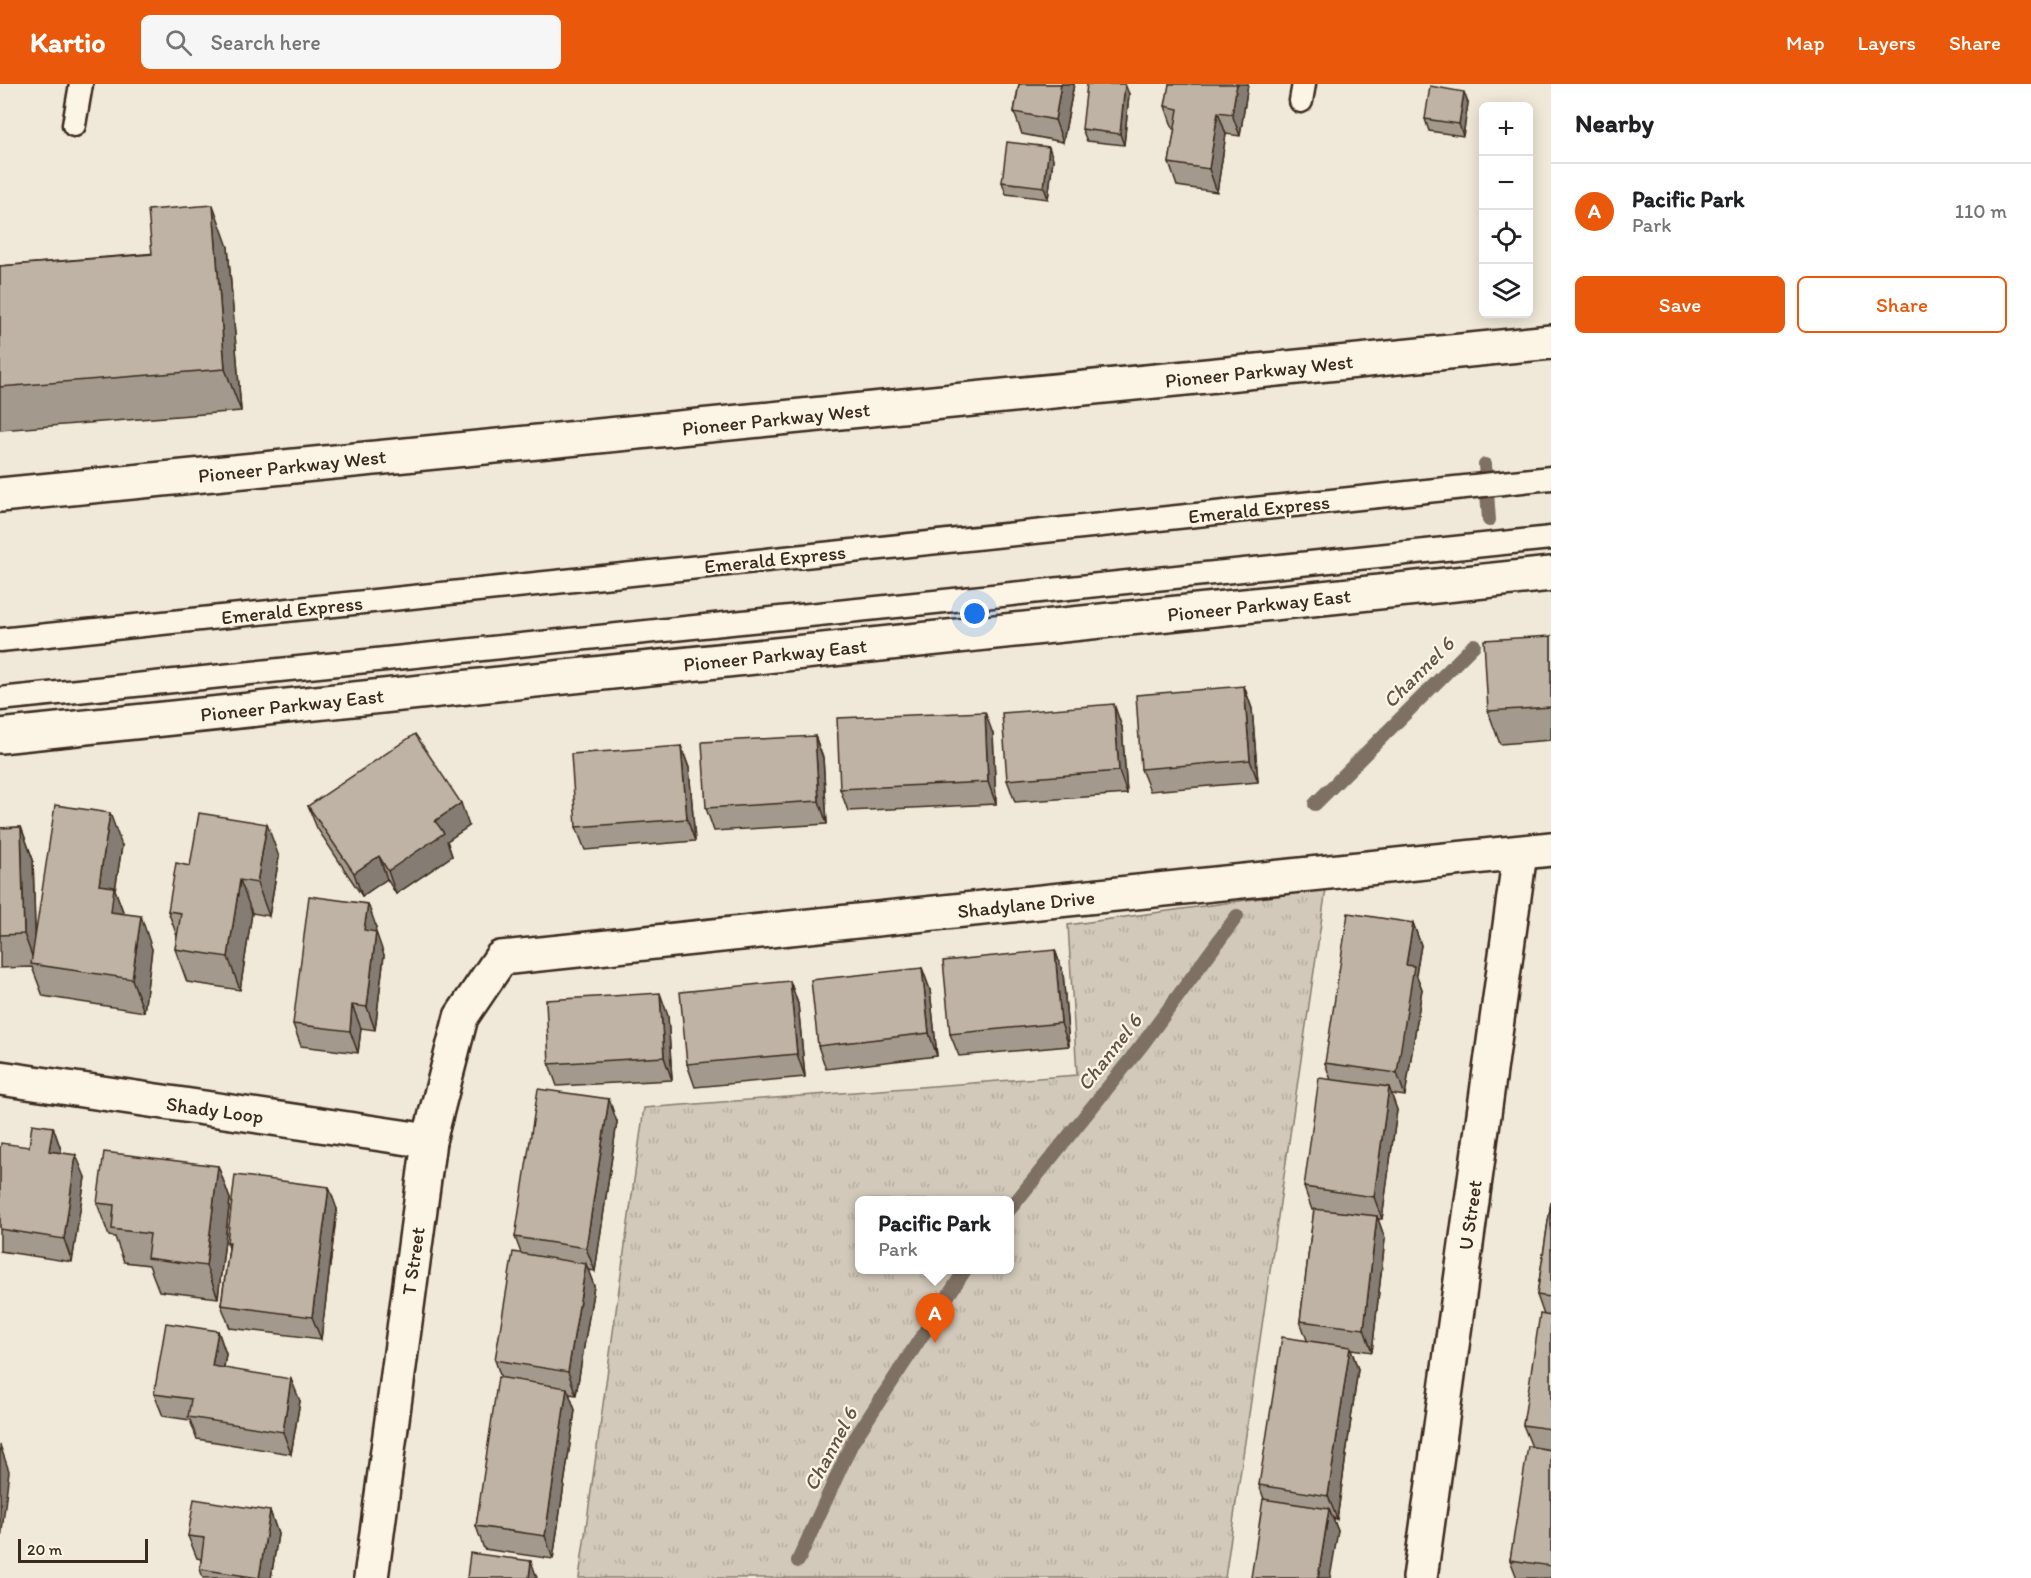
<!DOCTYPE html>
<html lang="en">
<head>
<meta charset="utf-8">
<style>
	:root { --surface:#fff; --page:#f6f6f6; --text:#202124; --muted:#757577; --line:#e0e0e0; --accent:#ea580c }
	body { margin:0; font-family:Itim,sans-serif; background:var(--page); color:var(--text) }
	.controls { position:absolute; right:18px; top:18px; display:grid; overflow:hidden; border-radius:9px; box-shadow:0 3px 15px #0003 }
	.controls button { width:54px; height:54px; display:grid; place-items:center; padding:0; border:0; border-bottom:2px solid var(--line); background:var(--surface); color:var(--text); font:30px sans-serif }
	.scale { position:absolute; left:18px; bottom:15px; width:130px; box-sizing:border-box; padding-left:6px; border:3px solid #3b2a1e; border-top:0; font-size:16px; line-height:21px; white-space:nowrap; color:#3b2a1e; -webkit-text-stroke:4px #fcf5e5; paint-order:stroke }
	.you { position:absolute; left:975px; top:530px; width:21px; height:21px; margin:-15px; border:4px solid #fff; border-radius:50%; background:#1a73e8; box-shadow:0 0 0 9px #1a73e833 }
	.badge { display:grid; place-items:center; width:39px; height:39px; border-radius:50%; background:var(--accent); color:#fff; font-size:20px; font-weight:700 }
	.pin { position:absolute; translate:-50% -50px; filter:drop-shadow(0 2px 3px #0008) }
	.pin::after { content:''; position:absolute; top:32px; width:21px; height:18px; background:inherit; clip-path:polygon(0 0,100% 0,50% 100%) }
	.popup { position:absolute; left:855px; top:1112px; width:159px; height:78px; box-sizing:border-box; display:grid; place-content:center; border-radius:9px; background:var(--surface); filter:drop-shadow(0 2px 4px #0005); font-size:20px; white-space:nowrap; color:var(--muted) }
	.popup b { font-size:22px; color:var(--text) }
	.popup::after { content:''; position:absolute; left:50%; top:100%; margin-left:-12px; border:12px solid transparent; border-top-color:var(--surface) }
	.list { margin:0; padding:0; list-style:none }
	h2 { display:flex; justify-content:space-between; align-items:center; height:78px; margin:0; padding:0 24px; font-size:26px }
	h2 small { font-size:20px; font-weight:400; color:var(--muted) }
	.list li { display:grid; grid-template-columns:39px 1fr auto; gap:18px; align-items:center; box-sizing:border-box; height:96px; padding:0 24px; border-top:2px solid var(--line) }
	.list b { display:block; font-size:22px; white-space:nowrap }
	.list p { margin:0; font-size:20px; white-space:nowrap; color:var(--muted) }
	.list em { font-size:20px; font-style:normal; color:var(--muted) }
	.actions { display:flex; gap:12px; padding:18px 24px }
	.actions a { flex:1; padding:14px 0; border:2px solid var(--accent); border-radius:9px; text-align:center; font-size:21px; color:var(--accent) }
	.actions .main { background:var(--accent); color:#fff }
	.icon { flex:none; width:33px; height:33px; fill:none; stroke:currentColor; stroke-width:2; stroke-linecap:round; stroke-linejoin:round }
	.map { position:relative; flex:none; width:1551px; height:1494px; overflow:hidden }
	header { display:flex; align-items:center; gap:36px; box-sizing:border-box; height:84px; padding:0 30px; background:var(--accent); color:#fff }
	header strong { font-size:28px }
	nav { display:flex; gap:33px; margin-inline-start:auto; font-size:21px }
	.search { width:420px; height:54px; background:var(--page); display:flex; align-items:center; gap:15px; box-sizing:border-box; padding:0 21px; border-radius:9px; color:var(--muted); font-size:22px }
	main { display:flex }
	aside { flex:1; background:var(--surface) }
	.map>svg:first-child { display:block }
	.park { fill:url(#park-tufts); stroke:#867a6c; stroke-width:1.5; fill-rule:evenodd }
	.lines { fill:none; stroke-linecap:round; stroke-linejoin:round }
	.stream { stroke:#7e7163; stroke-width:14 }
	.service-casing { stroke:#3b2a1e; stroke-width:27 }
	.minor-casing { stroke:#3b2a1e; stroke-width:38 }
	.primary-casing { stroke:#3b2a1e; stroke-width:38 }
	.service { stroke:#fcf5e5; stroke-width:22 }
	.minor { stroke:#fcf5e5; stroke-width:33 }
	.primary { stroke:#fcf5e5; stroke-width:33 }
	.wall { fill:#a39a8d; stroke:#3b2a1e; stroke-width:1.5 }
	.shaded-wall { fill:#857d73; stroke:#3b2a1e; stroke-width:1.5 }
	.building { fill:#beb3a4; stroke:#3b2a1e; stroke-width:1.5 }
	.labels { text-anchor:middle; dominant-baseline:central; stroke-width:4.5; stroke-linejoin:round; paint-order:stroke }
	.street-label { font-size:20px; fill:#3b2a1e; stroke:#fcf5e5 }
	.water-label { font-size:21px; font-style:italic; fill:#625346; stroke:#fcf5e5 }
</style>
</head>
<body>
<header>
<strong>Kartio</strong>
<div class="search"><svg class="icon" aria-label="search" viewBox="0 0 24 24"><circle cx="10" cy="10" r="6"/><path d="M15 15l6 6"/></svg>Search here</div>
<nav><a>Map</a><a>Layers</a><a>Share</a></nav>
</header>
<main>
<div class="map">
<svg width="1551" height="1494" viewBox="0 0 1551 1494">
	<defs>
		<pattern id="park-tufts" width="24" height="20" patternUnits="userSpaceOnUse" patternTransform="scale(1.5)"><rect width="24" height="20" fill="#d2c9ba"/><path d="M3 7l-1-3M5 7V3M7 7l1-3M15 17l-1-3M17 17v-4M19 17l1-3" fill="none" stroke="#b5ad9f"/></pattern>
	</defs>
	<rect width="100%" height="100%" fill="#f0e9d9"/>
	<filter id="ink" filterUnits="userSpaceOnUse"><feTurbulence type="fractalNoise" baseFrequency=".0167" numOctaves="2"/><feDisplacementMap in="SourceGraphic" scale="12" xChannelSelector="R" yChannelSelector="G"/><feConvolveMatrix kernelMatrix="1 2 1 2 8 2 1 2 1" color-interpolation-filters="sRGB"/></filter>
	<g filter="url(#ink)">
		<!-- park -->
		<path class="park" d="M1326,805L1225,1494H579L644,1024L1077,991L1068,841ZM860,1116H1010V1186H860Z"/>
		<g class="lines">
			<!-- stream -->
			<g class="stream">
				<path d="M1485,381L1489,436"/>
				<path d="M1315,720L1474,561"/>
				<path d="M1010,1125L1142,961L1237,832"/>
				<path d="M798,1477L852,1359L965,1186"/>
			</g>
			<!-- service casing -->
			<g class="service-casing">
				<g id="service">
					<path d="M1301,17L1304,0"/>
					<path d="M74,41L81,0"/>
					<path d="M0,556L1551,394"/>
					<path d="M0,615L1551,454"/>
				</g>
			</g>
			<!-- minor casing -->
			<g class="minor-casing">
				<g id="minor">
					<path d="M0,994L429,1057"/>
					<path d="M371,1494L429,1057L461,933L501,874L1551,765"/>
					<path d="M1420,1494L1520,769"/>
				</g>
			</g>
			<!-- primary casing -->
			<g class="primary-casing">
				<g id="primary">
					<path d="M0,411L1551,258"/>
					<path d="M0,652L1551,490"/>
				</g>
			</g>
			<!-- service -->
			<use href="#service" class="service"/>
			<!-- minor -->
			<use href="#minor" class="minor"/>
			<!-- primary -->
			<use href="#primary" class="primary"/>
		</g>
		<!-- wall -->
		<g class="wall">
			<path d="M1019,0H1074L1063,58L1022,50L1014,28Z"/>
			<path d="M1248,0L1240,52L1226,50L1217,108L1177,102L1169,79L1175,45H1173L1165,22Z"/>
			<path d="M1129,10L1124,61L1087,57L1082,45Z"/>
			<path d="M1468,19L1463,52L1429,47L1425,35Z"/>
			<path d="M1053,75L1048,115L1006,110L1002,98Z"/>
			<path d="M228,163L241,327L0,346V182Z"/>
			<path d="M1551,552V656L1500,660L1488,627Z"/>
			<path d="M1244,602L1252,625L1258,698L1150,707L1141,685Z"/>
			<path d="M1122,643L1127,710L1015,718L1007,696Z"/>
			<path d="M993,650L996,720L848,727L840,705Z"/>
			<path d="M815,652L823,674L827,740L714,747L706,724Z"/>
			<path d="M681,662L689,684L695,757L585,766L576,743Z"/>
			<path d="M308,722L469,742L447,757L452,772L396,810L387,795L362,812L317,744Z"/>
			<path d="M21,743L33,776L35,851L122,762L115,806L124,830L152,865L144,928L43,912L32,883L0,884V744Z"/>
			<path d="M279,773L269,832L252,829L240,906L187,898L175,865L177,852L168,827L190,782Z"/>
			<path d="M1413,839L1421,861L1416,890L1422,905L1405,1012L1391,1010L1397,1026L1382,1135H1378L1385,1155L1372,1268L1351,1265L1358,1285L1337,1435L1333,1434L1338,1447L1264,1415L1259,1401L1307,1256L1300,1237L1314,1126H1312L1304,1103L1331,996L1325,979Z"/>
			<path d="M376,842L375,848L384,871L375,946L361,944L358,969L301,962L293,940Z"/>
			<path d="M1055,866L1063,889L1069,962L959,972L950,950Z"/>
			<path d="M922,884L930,906L937,972L826,985L818,962Z"/>
			<path d="M790,897L798,920L805,993L695,1003L687,980Z"/>
			<path d="M668,932L672,996L557,1002L549,980Z"/>
			<path d="M617,1038L595,1187L588,1186L594,1202L576,1311L569,1310L575,1326L553,1475L484,1465L476,1442L501,1294L495,1276L521,1169L515,1153Z"/>
			<path d="M53,1043L61,1066V1068L85,1093L72,1178L0,1167V1065L29,1063Z"/>
			<path d="M218,1082L230,1115L218,1214L159,1207L149,1181L124,1178L115,1153L109,1152L97,1119Z"/>
			<path d="M1551,1118V1494H1517L1510,1476L1532,1363L1523,1341L1544,1231L1537,1211Z"/>
			<path d="M337,1125L321,1255L230,1244L221,1221L229,1164L227,1158Z"/>
			<path d="M218,1247L226,1270L224,1284L300,1317L291,1370L197,1355L190,1336L163,1332L154,1310Z"/>
			<path d="M270,1427L278,1450L271,1494H203L200,1485L201,1475L197,1474L188,1452Z"/>
		</g>
		<!-- shaded-wall -->
		<g class="shaded-wall">
			<path d="M1061,0H1074L1063,58L1055,36Z"/>
			<path d="M1125,0L1129,10L1124,61L1120,50Z"/>
			<path d="M1237,0H1248L1240,52L1232,30Z"/>
			<path d="M1464,8L1468,19L1463,52L1459,40Z"/>
			<path d="M1218,28L1226,50L1217,108L1209,85Z"/>
			<path d="M1049,63L1053,75L1048,115L1044,103Z"/>
			<path d="M213,121L228,163L241,327L225,285Z"/>
			<path d="M1244,602L1252,625L1258,698L1250,676Z"/>
			<path d="M1114,620L1122,643L1127,710L1119,687Z"/>
			<path d="M985,628L993,650L996,720L988,698Z"/>
			<path d="M815,652L823,674L827,740L819,717Z"/>
			<path d="M681,662L689,684L695,757L687,735Z"/>
			<path d="M461,719L469,742L447,757L452,772L396,810L388,787L435,737Z"/>
			<path d="M110,729L122,762L115,806L126,836L123,861L99,801Z"/>
			<path d="M267,740L279,773L269,832L257,799Z"/>
			<path d="M21,743L33,776L36,880H35L24,850Z"/>
			<path d="M379,772L387,795L362,812L354,789Z"/>
			<path d="M240,796L252,829L240,906L228,873Z"/>
			<path d="M368,820L376,842L373,869L364,846Z"/>
			<path d="M141,832L152,865L144,928L132,895Z"/>
			<path d="M1413,839L1421,861L1416,890L1422,905L1405,1012L1397,989L1406,881Z"/>
			<path d="M376,848L384,871L375,946L367,923Z"/>
			<path d="M1055,866L1063,889L1069,962L1061,939Z"/>
			<path d="M922,884L930,906L937,972L929,949Z"/>
			<path d="M790,897L798,920L805,993L797,970Z"/>
			<path d="M660,909L668,932L672,996L664,973Z"/>
			<path d="M352,921L361,944L358,969L350,947Z"/>
			<path d="M1389,1003L1397,1026L1382,1135L1374,1113Z"/>
			<path d="M609,1015L617,1038L595,1187L586,1164Z"/>
			<path d="M53,1043L61,1066L58,1089L49,1067Z"/>
			<path d="M76,1071L85,1093L72,1178L64,1155Z"/>
			<path d="M218,1082L230,1115L218,1214L206,1182Z"/>
			<path d="M329,1103L337,1125L321,1255L312,1233Z"/>
			<path d="M1377,1132L1385,1155L1372,1268L1364,1245Z"/>
			<path d="M586,1180L594,1202L576,1311L568,1288Z"/>
			<path d="M218,1247L226,1270L220,1305L212,1282Z"/>
			<path d="M1350,1263L1358,1285L1337,1435L1328,1412Z"/>
			<path d="M291,1295L300,1317L291,1370L283,1348Z"/>
			<path d="M567,1304L575,1326L553,1475L545,1452Z"/>
			<path d="M0,1361L9,1387L1,1456L0,1453Z"/>
			<path d="M1329,1425L1338,1447L1330,1494H1318Z"/>
			<path d="M270,1427L278,1450L271,1494H259Z"/>
			<path d="M531,1477L537,1494H529Z"/>
		</g>
		<!-- building -->
		<g class="building">
			<path d="M1019,0H1061L1055,36L1014,28Z"/>
			<path d="M1087,0H1125L1120,50L1082,45Z"/>
			<path d="M1169,0H1237L1232,30L1218,28L1209,85L1169,79L1178,25L1165,22Z"/>
			<path d="M1430,2L1464,8L1459,40L1425,35Z"/>
			<path d="M1007,58L1049,63L1044,103L1002,98Z"/>
			<path d="M213,121L225,285L0,303V182L152,170L148,126Z"/>
			<path d="M1551,552V623L1488,627L1484,556Z"/>
			<path d="M1244,602L1250,676L1141,685L1136,611Z"/>
			<path d="M1114,620L1119,687L1007,696L1002,629Z"/>
			<path d="M985,628L988,698L840,705L837,634Z"/>
			<path d="M415,650L461,719L435,737L444,749L388,787L379,772L354,789L308,722Z"/>
			<path d="M815,652L819,717L706,724L702,658Z"/>
			<path d="M681,662L687,735L576,743L571,670Z"/>
			<path d="M55,721L110,729L99,801L114,803L111,828L141,832L132,895L31,880Z"/>
			<path d="M199,729L267,740L257,799L240,796L228,873L175,865L181,829L168,827L176,779L190,782Z"/>
			<path d="M21,743L24,850L0,851V744Z"/>
			<path d="M309,812L368,820L364,846L376,848L367,923L352,921L350,947L293,940Z"/>
			<path d="M1348,829L1413,839L1406,881L1414,882L1397,989L1325,979Z"/>
			<path d="M1055,866L1061,939L950,950L943,877Z"/>
			<path d="M922,884L929,949L818,962L811,896Z"/>
			<path d="M790,897L797,970L687,980L680,908Z"/>
			<path d="M660,909L664,973L549,980L546,916Z"/>
			<path d="M1319,994L1389,1003L1374,1113L1304,1103Z"/>
			<path d="M538,1005L609,1015L586,1164L515,1153Z"/>
			<path d="M32,1040L53,1043L49,1067L76,1071L64,1155L0,1145V1065L1,1059L29,1063Z"/>
			<path d="M104,1068L218,1082L206,1182L147,1174L150,1150L112,1145L114,1121L97,1119Z"/>
			<path d="M235,1091L329,1103L312,1233L221,1221L230,1158H227Z"/>
			<path d="M1551,1118V1213L1537,1211Z"/>
			<path d="M1314,1125L1377,1132L1364,1245L1300,1237Z"/>
			<path d="M513,1168L586,1180L568,1288L495,1276Z"/>
			<path d="M1540,1230L1551,1232V1345L1523,1341Z"/>
			<path d="M166,1239L218,1247L212,1282L291,1295L283,1348L188,1333L191,1315L154,1310Z"/>
			<path d="M1282,1253L1350,1263L1328,1412L1259,1401Z"/>
			<path d="M498,1293L567,1304L545,1452L476,1442Z"/>
			<path d="M1528,1362L1551,1366V1482L1510,1476Z"/>
			<path d="M194,1415L270,1427L259,1494L200,1485L204,1454L188,1452Z"/>
			<path d="M1263,1415L1329,1425L1318,1494H1251Z"/>
			<path d="M470,1469L531,1477L529,1494H467Z"/>
		</g>
	</g>
	<g class="labels">
		<!-- street labels -->
		<g class="street-label">
			<text transform="translate(1259 287) rotate(-6)">Pioneer Parkway West</text>
			<text transform="translate(776 335) rotate(-6)">Pioneer Parkway West</text>
			<text transform="translate(292 382) rotate(-6)">Pioneer Parkway West</text>
			<text transform="translate(1259 425) rotate(-6)">Emerald Express</text>
			<text transform="translate(775 475) rotate(-6)">Emerald Express</text>
			<text transform="translate(1259 521) rotate(-6)">Pioneer Parkway East</text>
			<text transform="translate(292 526) rotate(-6)">Emerald Express</text>
			<text transform="translate(775 571) rotate(-6)">Pioneer Parkway East</text>
			<text transform="translate(292 621) rotate(-6)">Pioneer Parkway East</text>
			<text transform="translate(1026 820) rotate(-6)">Shadylane Drive</text>
			<text transform="translate(215 1026) rotate(8)">Shady Loop</text>
			<text transform="translate(1470 1131) rotate(-82)">U Street</text>
			<text transform="translate(413 1177) rotate(-82)">T Street</text>
		</g>
		<!-- water labels -->
		<g class="water-label">
			<text transform="translate(1418 588) rotate(-45)">Channel 6</text>
			<text transform="translate(1109 968) rotate(-52)">Channel 6</text>
			<text transform="translate(830 1365) rotate(-62)">Channel 6</text>
		</g>
	</g>
</svg>
<div class="controls">
<button>+</button>
<button>−</button>
<button><svg class="icon" aria-label="locate" viewBox="0 0 24 24"><circle cx="12" cy="12" r="6"/><path d="M12 2v4M12 18v4M2 12h4M18 12h4"/></svg></button>
<button><svg class="icon" aria-label="layers" viewBox="0 0 24 24"><path d="M12 4l9 5-9 5-9-5zM3 14l9 5 9-5"/></svg></button>
</div>
<div class="scale">20 m</div>
<div class="you"></div>
<div class="pin badge" style="left:935px;top:1259px">A</div>
<div class="popup"><b>Pacific Park</b>Park</div>
</div>
<aside>
<h2>Nearby<small></small></h2>
<ul class="list">
<li><span class="badge">A</span><div><b>Pacific Park</b><p>Park</p></div><em>110 m</em></li>
</ul>
<div class="actions"><a class="main">Save</a><a>Share</a></div>
</aside>
</main>
</body>
</html>
